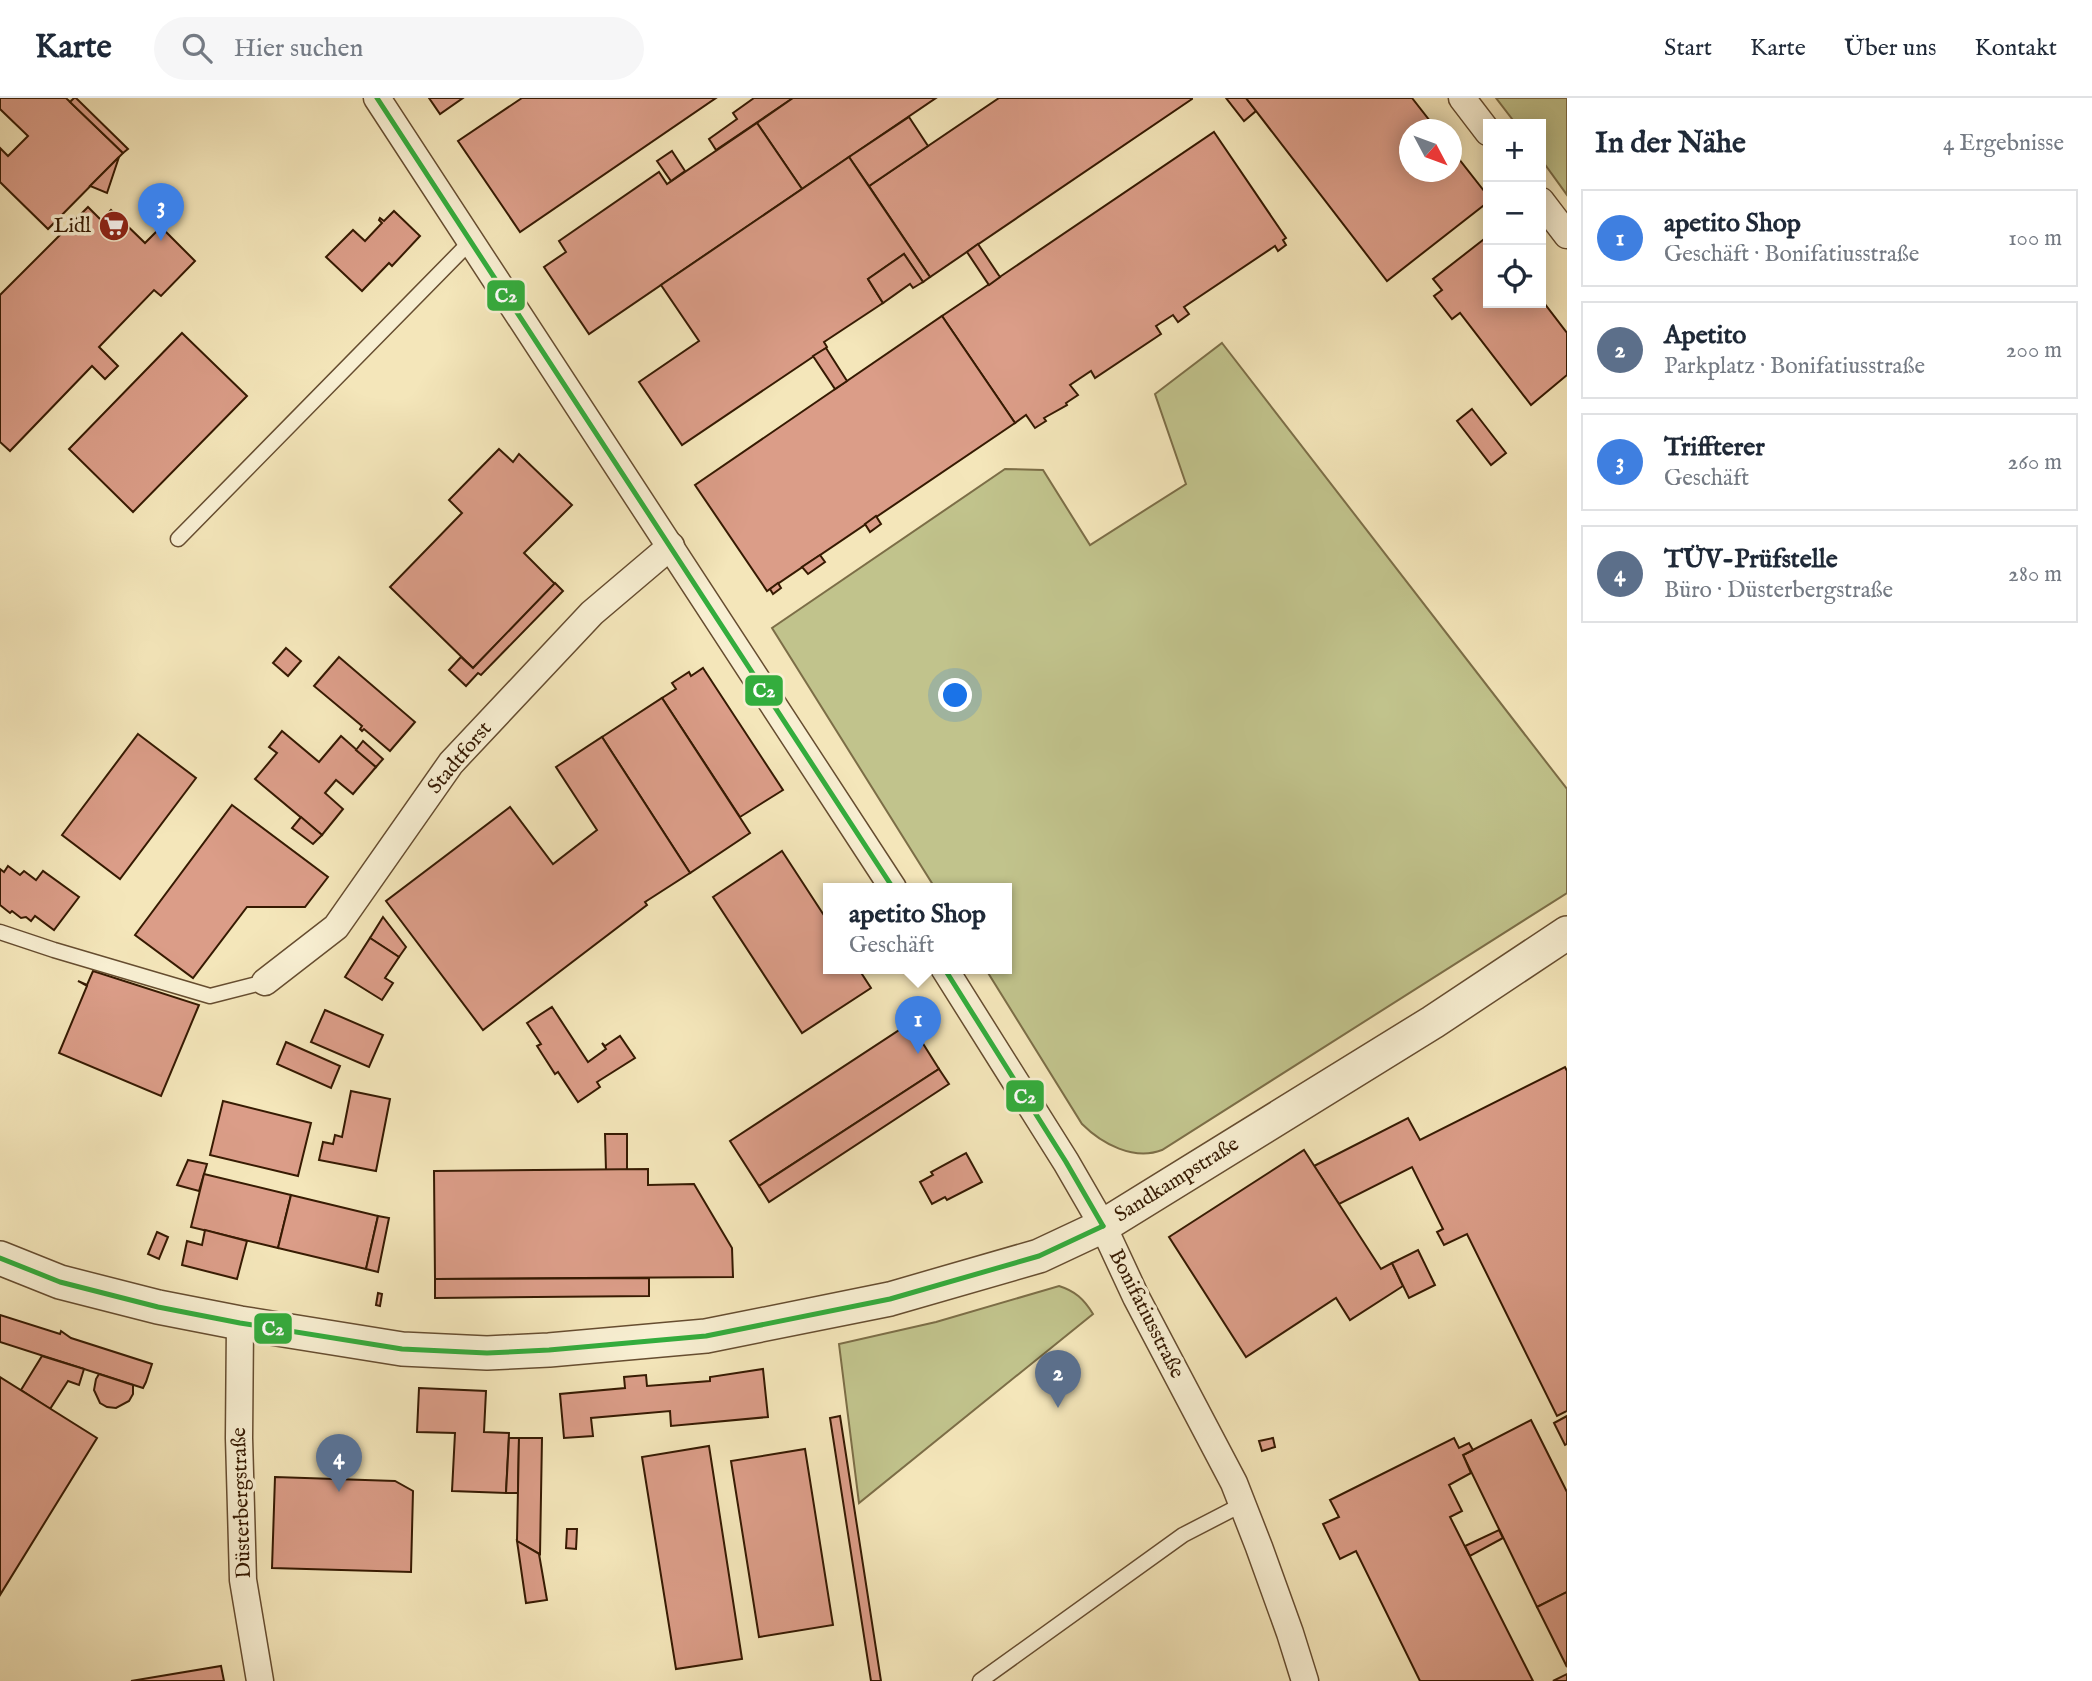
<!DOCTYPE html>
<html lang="de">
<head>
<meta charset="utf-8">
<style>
	:root { --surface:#fff; --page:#f6f6f7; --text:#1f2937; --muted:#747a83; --line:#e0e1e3; --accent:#0b8043 }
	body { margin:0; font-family:"IM FELL English",serif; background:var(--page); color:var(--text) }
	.controls { position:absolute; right:21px; top:21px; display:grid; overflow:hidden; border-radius:0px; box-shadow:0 4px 18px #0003 }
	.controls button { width:63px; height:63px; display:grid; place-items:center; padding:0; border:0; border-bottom:2px solid var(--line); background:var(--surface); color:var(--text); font:35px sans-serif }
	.compass { position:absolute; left:1399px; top:21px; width:63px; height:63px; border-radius:50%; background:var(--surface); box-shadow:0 4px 18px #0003; rotate:131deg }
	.you { position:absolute; left:956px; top:598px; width:24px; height:24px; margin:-18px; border:5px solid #fff; border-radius:50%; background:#1a73e8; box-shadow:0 0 0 10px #1a73e833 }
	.badge { display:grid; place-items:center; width:46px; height:46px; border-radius:50%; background:var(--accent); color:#fff; font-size:23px; font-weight:700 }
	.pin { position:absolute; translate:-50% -58px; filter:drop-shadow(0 2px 4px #0008) }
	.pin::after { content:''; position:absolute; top:37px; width:24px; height:21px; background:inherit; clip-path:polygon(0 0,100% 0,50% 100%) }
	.popup { position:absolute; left:823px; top:785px; width:189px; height:91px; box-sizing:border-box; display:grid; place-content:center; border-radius:0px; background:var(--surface); filter:drop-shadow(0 2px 5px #0005); font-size:23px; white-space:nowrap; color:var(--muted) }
	.popup b { font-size:26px; color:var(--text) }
	.popup::after { content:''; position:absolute; left:50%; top:100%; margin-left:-14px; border:14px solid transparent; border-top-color:var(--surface) }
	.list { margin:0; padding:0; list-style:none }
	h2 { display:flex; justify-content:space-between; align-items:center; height:91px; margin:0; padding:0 28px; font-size:30px }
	h2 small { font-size:23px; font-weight:400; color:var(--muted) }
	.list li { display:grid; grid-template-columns:46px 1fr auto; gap:21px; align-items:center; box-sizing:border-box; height:98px; margin:0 14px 14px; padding:0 14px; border:2px solid var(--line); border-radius:0px }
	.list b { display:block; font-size:26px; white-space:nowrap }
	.list p { margin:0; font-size:23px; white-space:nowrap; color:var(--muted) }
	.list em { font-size:23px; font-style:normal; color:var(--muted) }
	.icon { flex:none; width:38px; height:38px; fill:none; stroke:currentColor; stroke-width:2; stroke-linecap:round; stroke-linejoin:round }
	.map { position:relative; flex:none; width:1567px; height:1583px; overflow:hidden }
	header { display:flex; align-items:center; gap:42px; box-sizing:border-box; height:98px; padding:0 35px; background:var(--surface); border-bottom:2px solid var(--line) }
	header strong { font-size:33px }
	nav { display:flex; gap:38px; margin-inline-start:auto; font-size:24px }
	.search { width:490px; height:63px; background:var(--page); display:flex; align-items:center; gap:18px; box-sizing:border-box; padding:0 24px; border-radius:38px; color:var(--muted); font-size:26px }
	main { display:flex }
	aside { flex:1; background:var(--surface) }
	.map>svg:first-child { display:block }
	.green { fill:#c1c38c; stroke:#7c6e47; stroke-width:2 }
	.building { fill:#db9d88; stroke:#361a02; stroke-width:2 }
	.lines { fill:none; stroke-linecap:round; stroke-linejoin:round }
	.service-casing { stroke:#664d30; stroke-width:17 }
	.minor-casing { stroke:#664d30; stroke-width:29 }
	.tertiary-casing { stroke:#664d30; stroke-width:36 }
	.service { stroke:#f8efd2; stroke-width:14 }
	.minor { stroke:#f8efd2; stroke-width:26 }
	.tertiary { stroke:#f8efd2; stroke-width:33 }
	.bus-1-casing { stroke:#f8efd2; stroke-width:10 }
	.bus-1 { stroke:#33ad3d; stroke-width:5 }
	.labels { text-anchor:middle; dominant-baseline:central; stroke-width:7; stroke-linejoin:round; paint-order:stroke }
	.poi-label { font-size:21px; fill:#361a02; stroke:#f8efd2; text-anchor:end }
	.street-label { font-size:21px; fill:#361a02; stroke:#f8efd2 }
	.line-badge { stroke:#f8efd2; stroke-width:2.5 }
	.badge-label { font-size:19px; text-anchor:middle; font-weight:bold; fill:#fff }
</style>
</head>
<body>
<header>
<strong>Karte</strong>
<div class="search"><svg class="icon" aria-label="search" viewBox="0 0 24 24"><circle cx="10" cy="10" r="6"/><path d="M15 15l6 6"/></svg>Hier suchen</div>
<nav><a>Start</a><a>Karte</a><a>Über uns</a><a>Kontakt</a></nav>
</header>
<main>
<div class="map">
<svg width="1567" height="1583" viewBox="0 0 1567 1583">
	<rect width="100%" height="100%" fill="#f4e6ba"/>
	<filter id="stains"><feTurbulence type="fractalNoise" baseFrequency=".00286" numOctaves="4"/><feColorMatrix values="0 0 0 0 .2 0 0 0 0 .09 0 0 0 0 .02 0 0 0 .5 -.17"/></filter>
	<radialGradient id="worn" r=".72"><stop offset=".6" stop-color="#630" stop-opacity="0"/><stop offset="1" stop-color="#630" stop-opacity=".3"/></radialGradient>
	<!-- green -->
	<g class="green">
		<path d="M1496,0H1567V97L1541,61V26H1516Z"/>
		<path d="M1222,245L1567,691V795L1162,1052C1134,1063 1102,1046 1082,1026L985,870H1007V790H935L772,530L1005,371L1043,372L1090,447L1186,386L1155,296Z"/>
		<path d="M1059,1188C1075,1193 1084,1201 1093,1216L859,1405L839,1246L936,1224Z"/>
	</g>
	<!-- building -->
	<g class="building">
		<path d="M0,0H66L123,55L48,131L0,84V50L8,58L28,38L0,11Z"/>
		<path d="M74,0H76L128,51L123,55L70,4Z"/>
		<path d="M429,0H463L440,16Z"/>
		<path d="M522,0H716L520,134L458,43Z"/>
		<path d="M754,0H793L716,52L709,41L737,21L733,15Z"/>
		<path d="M793,0H936L802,91L757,25Z"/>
		<path d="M999,0H1192V1L930,179L869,88Z"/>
		<path d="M1226,0H1246L1256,13L1244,23Z"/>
		<path d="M1246,0H1412L1437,32H1409V74H1451V51L1488,98V104L1387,183Z"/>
		<path d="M909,19L928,48L869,88L849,59Z"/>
		<path d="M757,25L802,91L589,236L544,169L566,154L559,143L659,74L667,86Z"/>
		<path d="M1214,34L1286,140L1283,142L1286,147L1278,153L1275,148L1184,209L1189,216L1178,224L1173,217L1156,228L1161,236L1095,280L1091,273L1070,287L1078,297L1066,305L1067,307L1044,320L1046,323L1035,330L1026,317L1015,325L942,218Z"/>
		<path d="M672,53L685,73L671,83L657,63Z"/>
		<path d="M119,59L107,95L90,88Z"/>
		<path d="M849,59L930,179L923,184L904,156L868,181L883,205L824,244L827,249L826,250L682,347L639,284L699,243L661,187Z"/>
		<path d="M88,109L102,123L111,112L145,145L161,129L195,163L161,198L154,192L99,249L118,268L105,281L92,268L10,353L0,344V197Z"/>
		<path d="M394,113L420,138L392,168L389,165L362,193L326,159L353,132L365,143L382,125L379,122L380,120L384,123Z"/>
		<path d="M1488,138V205H1541V201L1567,235V277L1531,307L1460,215L1452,221L1434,198L1442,192L1433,181Z"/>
		<path d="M978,146L1000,179L989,187L967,154Z"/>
		<path d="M904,156L923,184L913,190L910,186L883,205L868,181Z"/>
		<path d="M942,218L1015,325L767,493L695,387Z"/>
		<path d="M182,235L247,298L133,414L69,351Z"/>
		<path d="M826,250L847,283L835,291L813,258Z"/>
		<path d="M1472,311L1506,355L1491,367L1457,323Z"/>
		<path d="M499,351L513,364L519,356L572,407L524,455L555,486L473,570L390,489L462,415L449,402Z"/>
		<path d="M876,418L881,426L870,434L865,426Z"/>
		<path d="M820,457L825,464L808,476L802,469Z"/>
		<path d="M555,485L563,493L481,577L478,575L466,588L449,572L461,559L473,570Z"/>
		<path d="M778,485L781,490L773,496L770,491Z"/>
		<path d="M286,550L301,563L288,578L273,565Z"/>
		<path d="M339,559L415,624L390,653L364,631L362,633L360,631L362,628L314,588Z"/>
		<path d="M703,570L783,692L740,719L662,600L676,591L672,585L689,574L691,578Z"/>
		<path d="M662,600L750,735L690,775L602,639Z"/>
		<path d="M282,633L319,664L341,638L376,669L353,696L336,682L325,695L343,711L322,737L255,681L277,655L269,649Z"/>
		<path d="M138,636L196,680L120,781L62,737Z"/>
		<path d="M602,639L690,775L645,804L647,807L483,932L386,803L510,709L553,766L597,732L556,669Z"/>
		<path d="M363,643L383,661L376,669L356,652Z"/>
		<path d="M232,707L328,779L305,809H247L193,880L135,837Z"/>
		<path d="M301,719L322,737L313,746L292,730Z"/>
		<path d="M782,753L829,825V870H858L871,890L802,935L713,799Z"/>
		<path d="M8,768L20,777L24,773L36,782L43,773L79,799L54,832L35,818L31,823L26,819L21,820L12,813L10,815L0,807V771L4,774Z"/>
		<path d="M383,819L406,849L399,859L370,840Z"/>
		<path d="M370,840L399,859L385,880L393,885L382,902L345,879Z"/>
		<path d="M93,873L199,907L161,998L59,955L87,888L78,883L87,887Z"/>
		<path d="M552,909L588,964L606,951L602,945L605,948L620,938L635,960L597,984L600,989L578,1004L558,974L555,976L537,948L541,946L527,925Z"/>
		<path d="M325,912L383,937L369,969L311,944Z"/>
		<path d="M910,925L939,971L759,1088L730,1043Z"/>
		<path d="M286,944L340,968L331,990L277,966Z"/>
		<path d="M1565,969L1567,973V1313L1557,1318L1467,1136L1444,1147L1437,1134L1443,1131L1412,1069L1339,1106L1314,1068L1408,1020L1420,1042Z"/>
		<path d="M939,971L949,986L769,1104L759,1088Z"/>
		<path d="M351,993L390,1001L376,1073L319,1062L323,1044L333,1046L335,1037L342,1039Z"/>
		<path d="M223,1003L311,1025L298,1078L210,1057Z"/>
		<path d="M605,1036H627V1072H606Z"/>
		<path d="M1304,1052L1381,1171L1392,1165L1403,1188L1350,1222L1336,1200L1246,1259L1169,1139Z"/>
		<path d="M966,1055L982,1084L947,1102L945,1099L932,1106L920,1084L933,1077L931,1074Z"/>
		<path d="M188,1062L207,1066L199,1093L177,1087Z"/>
		<path d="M648,1071V1087L694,1086L732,1150L733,1179L435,1181L434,1073Z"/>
		<path d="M204,1076L291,1097L278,1150L191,1129Z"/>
		<path d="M291,1097L378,1118L366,1171L278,1150Z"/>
		<path d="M378,1118L389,1120L378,1174L366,1171Z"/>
		<path d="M205,1132L247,1143L237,1181L182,1167L187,1143L202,1147Z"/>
		<path d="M157,1134L168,1139L159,1161L148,1156Z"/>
		<path d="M1418,1152L1435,1187L1409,1200L1392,1165Z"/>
		<path d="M649,1180V1198L435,1200V1181Z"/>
		<path d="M378,1195L382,1196L380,1208L376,1207Z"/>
		<path d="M0,1217L60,1236L61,1233L71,1240L152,1266L146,1284L143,1290L0,1244Z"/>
		<path d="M42,1258L84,1271L79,1287L68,1283L50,1311L21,1292Z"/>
		<path d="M763,1271L768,1319L671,1328L670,1313L591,1320L593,1338L564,1340L560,1296L625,1290L624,1279L646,1277L647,1288L710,1283V1279Z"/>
		<path d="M99,1276L133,1287V1296L129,1303L116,1310L107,1309L100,1305L94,1292L96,1281Z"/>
		<path d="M0,1279L97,1340L0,1497Z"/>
		<path d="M419,1290L486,1293L484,1334L509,1335L506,1395L452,1393L455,1335L417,1334Z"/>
		<path d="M840,1318L881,1583H871L830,1320Z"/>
		<path d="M1567,1318V1346L1565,1347L1554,1325Z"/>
		<path d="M1531,1322L1567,1394V1494L1537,1509L1463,1357Z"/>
		<path d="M509,1340H519L518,1395H506Z"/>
		<path d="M519,1340H542L540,1456L517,1443Z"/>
		<path d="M1273,1340L1275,1349L1262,1353L1259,1343Z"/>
		<path d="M1454,1340L1459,1350L1469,1345L1473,1352L1463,1357L1471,1375L1449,1387L1462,1413L1450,1419L1533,1583H1420L1356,1453L1340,1461L1323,1426L1339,1419L1330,1402Z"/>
		<path d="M709,1348L742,1561L676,1571L642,1359Z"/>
		<path d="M805,1351L833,1527L759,1539L731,1363Z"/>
		<path d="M275,1379L395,1383L413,1393L411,1474L272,1470Z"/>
		<path d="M567,1431H577L576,1451L566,1450Z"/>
		<path d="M1499,1432L1503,1440L1470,1458L1465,1448Z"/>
		<path d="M517,1443L539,1456L547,1502L526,1505Z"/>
		<path d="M1567,1494V1569L1537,1509Z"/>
		<path d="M221,1568L224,1583H131Z"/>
		<path d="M1567,1576V1583H1553Z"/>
	</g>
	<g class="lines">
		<!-- service casing -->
		<g class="service-casing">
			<g id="service">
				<path d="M178,441L471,143"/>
				<path d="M0,834L54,852L210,898L265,884"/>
				<path d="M980,1583L1183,1437L1243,1406"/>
			</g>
		</g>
		<!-- minor casing -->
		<g class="minor-casing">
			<g id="minor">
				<path d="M377,0L893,790"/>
				<path d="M1462,0L1488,34"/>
				<path d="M1541,103L1567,137"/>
				<path d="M944,870L1066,1064L1103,1128L1136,1199L1234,1385L1259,1449L1290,1535L1305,1583"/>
				<path d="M265,884L336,829L451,665L592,515L671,448"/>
				<path d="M240,1225L239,1340L243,1482L260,1583"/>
			</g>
		</g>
		<!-- tertiary casing -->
		<g class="tertiary-casing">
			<path id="tertiary" d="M0,1160L60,1184L158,1209L240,1225L402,1251L487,1255L549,1252L706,1238L890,1201L1039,1158L1103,1128L1433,924L1567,835"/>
		</g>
		<!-- service -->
		<use href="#service" class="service"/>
		<!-- minor -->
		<use href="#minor" class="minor"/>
		<!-- tertiary -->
		<use href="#tertiary" class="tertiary"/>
		<!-- bus-1 casing -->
		<g class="bus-1-casing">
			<g id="bus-1">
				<path d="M377,0L893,790"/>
				<path d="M944,870L1066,1064L1103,1128"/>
				<path d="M0,1160L60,1184L158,1209L240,1225L402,1251L487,1255L549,1252L706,1238L890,1201L1039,1158L1103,1128"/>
			</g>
		</g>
		<!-- bus-1 -->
		<use href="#bus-1" class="bus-1"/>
	</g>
	<!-- icons -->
	<defs>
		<g id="supermarket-disc" transform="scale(1.575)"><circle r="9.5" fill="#8f2418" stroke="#f8efd2"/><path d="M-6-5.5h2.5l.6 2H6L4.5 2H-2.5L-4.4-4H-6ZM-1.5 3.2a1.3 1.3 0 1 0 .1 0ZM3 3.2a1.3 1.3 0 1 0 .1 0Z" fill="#fff"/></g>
	</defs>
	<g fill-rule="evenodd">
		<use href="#supermarket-disc" x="114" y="128"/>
	</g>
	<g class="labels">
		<!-- poi labels -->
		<g class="poi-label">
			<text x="91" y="128">Lidl</text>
		</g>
		<!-- street labels -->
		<g class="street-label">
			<text transform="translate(460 660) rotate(-50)">Stadtforst</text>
			<text transform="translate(1177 1082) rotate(-32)">Sandkampstraße</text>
			<text transform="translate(1146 1216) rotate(63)">Bonifatiusstraße</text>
			<text transform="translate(242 1405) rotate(-92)">Düsterbergstraße</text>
		</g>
	</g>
	<g class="line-badge">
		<rect x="486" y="181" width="40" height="33" rx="7" fill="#33ad3d"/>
		<rect x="744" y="576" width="40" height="33" rx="7" fill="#33ad3d"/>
		<rect x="1005" y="981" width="40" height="34" rx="7" fill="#33ad3d"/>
		<rect x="253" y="1214" width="40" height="33" rx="7" fill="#33ad3d"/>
	</g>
	<g class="badge-label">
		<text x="506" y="204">C2</text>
		<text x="764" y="599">C2</text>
		<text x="1025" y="1005">C2</text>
		<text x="273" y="1237">C2</text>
	</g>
	<rect width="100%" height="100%" filter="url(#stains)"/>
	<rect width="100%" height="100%" fill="url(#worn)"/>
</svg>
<div class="controls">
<button>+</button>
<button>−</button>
<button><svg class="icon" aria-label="locate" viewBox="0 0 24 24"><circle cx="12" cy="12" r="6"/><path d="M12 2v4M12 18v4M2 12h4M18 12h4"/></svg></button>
</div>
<svg class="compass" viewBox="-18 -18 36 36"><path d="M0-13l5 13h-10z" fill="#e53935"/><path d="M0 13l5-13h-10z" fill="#747a83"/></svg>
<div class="you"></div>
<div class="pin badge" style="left:918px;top:956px;background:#3f7fe0">1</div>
<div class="popup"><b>apetito Shop</b>Geschäft</div>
<div class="pin badge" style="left:1058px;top:1310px;background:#5c6f8a">2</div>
<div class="pin badge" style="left:161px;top:143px;background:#3f7fe0">3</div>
<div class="pin badge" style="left:339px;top:1394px;background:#5c6f8a">4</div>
</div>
<aside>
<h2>In der Nähe<small>4 Ergebnisse</small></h2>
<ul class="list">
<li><span class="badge" style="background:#3f7fe0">1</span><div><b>apetito Shop</b><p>Geschäft · Bonifatiusstraße</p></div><em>100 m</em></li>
<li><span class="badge" style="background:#5c6f8a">2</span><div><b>Apetito</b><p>Parkplatz · Bonifatiusstraße</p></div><em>200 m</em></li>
<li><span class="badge" style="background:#3f7fe0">3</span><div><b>Triffterer</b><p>Geschäft</p></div><em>260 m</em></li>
<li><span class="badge" style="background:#5c6f8a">4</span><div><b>TÜV-Prüfstelle</b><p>Büro · Düsterbergstraße</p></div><em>280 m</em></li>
</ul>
</aside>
</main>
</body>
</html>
